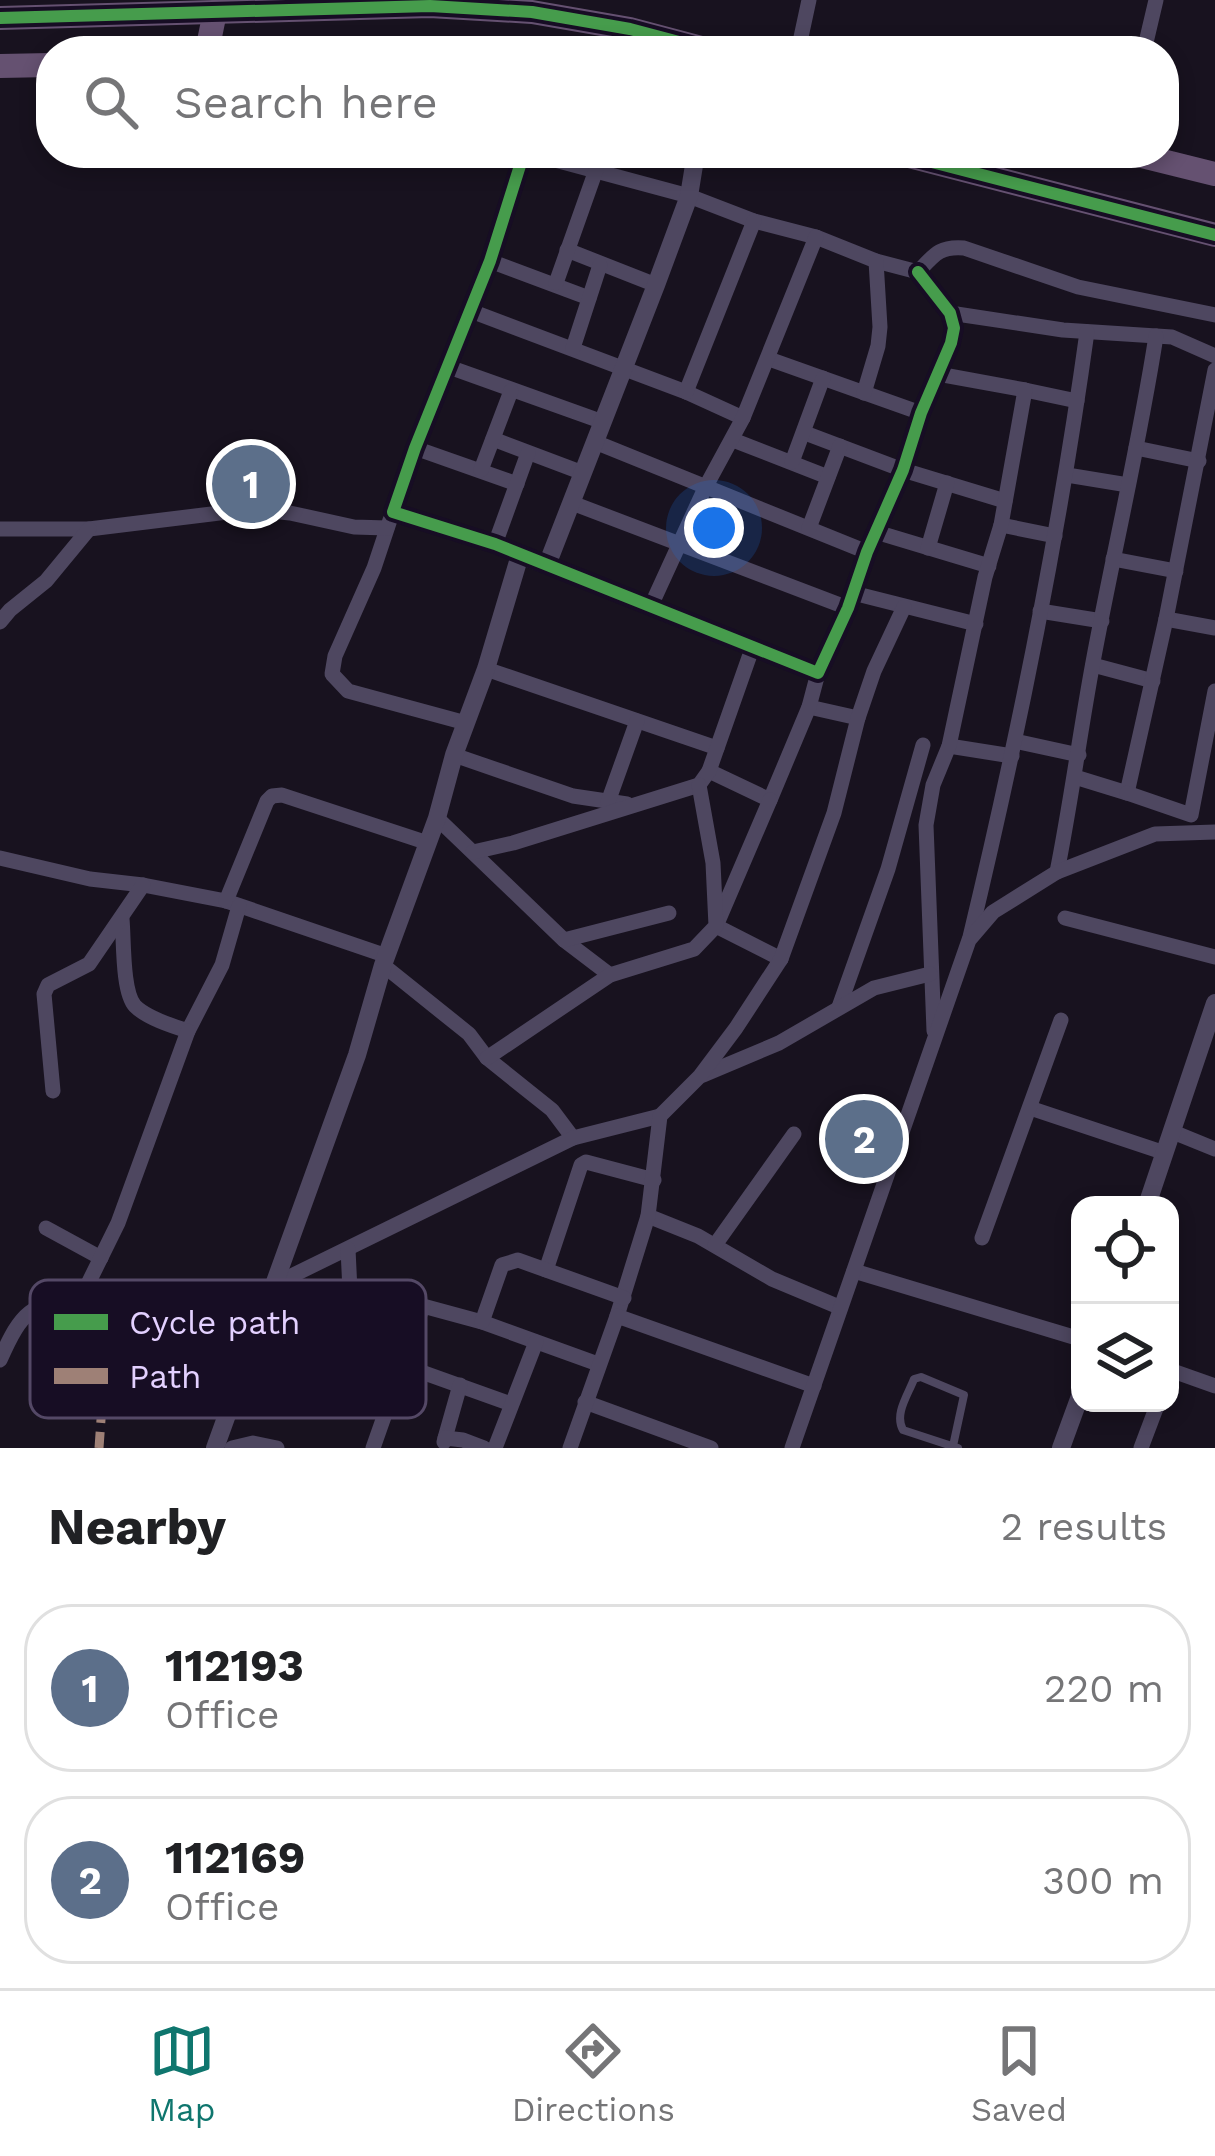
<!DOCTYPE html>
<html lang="en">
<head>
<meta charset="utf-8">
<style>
	:root { --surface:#fff; --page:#f2f2f2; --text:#202124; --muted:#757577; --line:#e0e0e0; --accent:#0f766e }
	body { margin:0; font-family:"Work Sans",sans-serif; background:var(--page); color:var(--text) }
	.controls { position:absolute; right:36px; bottom:36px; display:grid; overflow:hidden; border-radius:24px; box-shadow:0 6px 18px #0003 }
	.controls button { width:108px; height:108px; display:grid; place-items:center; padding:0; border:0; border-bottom:3px solid var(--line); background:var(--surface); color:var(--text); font:60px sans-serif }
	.you { position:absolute; left:714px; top:528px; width:42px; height:42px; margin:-30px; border:9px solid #fff; border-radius:50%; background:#1a73e8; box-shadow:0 0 0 18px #1a73e833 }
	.badge { display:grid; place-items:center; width:78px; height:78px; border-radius:50%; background:var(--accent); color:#fff; font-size:39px; font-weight:700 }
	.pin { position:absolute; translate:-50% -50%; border:6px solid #fff; box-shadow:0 3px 12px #0006 }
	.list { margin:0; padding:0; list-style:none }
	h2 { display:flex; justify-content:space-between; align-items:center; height:156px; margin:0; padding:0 48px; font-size:51px }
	h2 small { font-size:39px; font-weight:400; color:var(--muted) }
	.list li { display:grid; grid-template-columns:78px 1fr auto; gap:36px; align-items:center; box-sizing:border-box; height:168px; margin:0 24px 24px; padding:0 24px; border:3px solid var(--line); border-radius:48px }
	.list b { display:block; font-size:45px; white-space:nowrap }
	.list p { margin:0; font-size:39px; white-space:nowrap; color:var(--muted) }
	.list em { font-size:39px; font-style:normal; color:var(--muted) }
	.icon { flex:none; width:66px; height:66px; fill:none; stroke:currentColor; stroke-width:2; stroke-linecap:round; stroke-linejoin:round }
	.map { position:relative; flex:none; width:1215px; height:1448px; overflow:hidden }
	.search { position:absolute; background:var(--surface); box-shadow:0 6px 18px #0003; left:36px; right:36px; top:36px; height:132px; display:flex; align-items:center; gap:30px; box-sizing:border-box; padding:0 42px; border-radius:48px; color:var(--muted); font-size:45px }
	.sheet { height:540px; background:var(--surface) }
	nav { display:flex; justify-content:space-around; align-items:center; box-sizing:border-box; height:168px; border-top:3px solid var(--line); background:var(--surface); font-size:33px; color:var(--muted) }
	nav a { display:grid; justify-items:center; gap:6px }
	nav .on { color:var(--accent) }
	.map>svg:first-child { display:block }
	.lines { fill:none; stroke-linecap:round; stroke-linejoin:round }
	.service { stroke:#4e4760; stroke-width:8 }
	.minor { stroke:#4e4760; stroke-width:15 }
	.tertiary { stroke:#4e4760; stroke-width:18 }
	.primary { stroke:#655171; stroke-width:24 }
	.quiet { stroke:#9e8076; stroke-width:9; stroke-dasharray:18 9; stroke-linecap:butt }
	.cycleway-casing { stroke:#170d24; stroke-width:20 }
	.cycleway { stroke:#469c4c; stroke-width:12 }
	.key { fill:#170d24; stroke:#544866; stroke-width:3 }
	.key-label { font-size:33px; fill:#e3d0ff }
</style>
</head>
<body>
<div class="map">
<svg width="1215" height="1448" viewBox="0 0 1215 1448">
	<rect width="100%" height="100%" fill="#18121f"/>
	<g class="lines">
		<!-- service -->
		<path class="service" d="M953,1446L964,1395L921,1377L914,1379C908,1395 894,1414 903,1430L958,1448"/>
		<!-- minor -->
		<g class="minor">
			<path d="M798,51L809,0"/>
			<path d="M1144,51L1156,0"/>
			<path d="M529,153L689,196L754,221L816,237L876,261L918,272C934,255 939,246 964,248L1078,287L1215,315"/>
			<path d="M567,250L656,285"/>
			<path d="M490,261L589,298"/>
			<path d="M556,283L596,170"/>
			<path d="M471,311L686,392L743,418"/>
			<path d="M950,313L1063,330L1172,337L1215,356"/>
			<path d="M573,348L600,265"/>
			<path d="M769,359L921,413"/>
			<path d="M449,367L603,422"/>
			<path d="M1025,390L1077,401"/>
			<path d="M686,392L754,221"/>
			<path d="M864,393L878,346L880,327L876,261"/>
			<path d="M805,433L903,470L1005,501"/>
			<path d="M493,439L583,473"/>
			<path d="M733,440L828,477"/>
			<path d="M595,442L867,552"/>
			<path d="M415,448L517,484"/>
			<path d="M1136,448L1199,461"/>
			<path d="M792,462L823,378"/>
			<path d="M481,470L511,391"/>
			<path d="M1067,475L1128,485"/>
			<path d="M572,503L848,608"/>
			<path d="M390,520L374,568L335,656L332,674L348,691L466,723"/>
			<path d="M1001,525L1055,536"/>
			<path d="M809,528L840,446"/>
			<path d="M0,529H89L252,509L290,513L354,527L387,528"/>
			<path d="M876,532L989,566"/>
			<path d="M495,544L528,453"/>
			<path d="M928,548L947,483"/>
			<path d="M520,555L495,544L393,512L415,448L490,261L524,153"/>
			<path d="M1113,559L1176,571"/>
			<path d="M547,565L818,673L848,608L867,552L903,470L921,413L951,343L954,328L950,313L918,272"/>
			<path d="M853,593L976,624"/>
			<path d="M650,608L705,488L743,418L816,237"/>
			<path d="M1040,611L1102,621"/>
			<path d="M1166,619L1215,628"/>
			<path d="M0,622L10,610L46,581L89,529"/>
			<path d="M1093,665L1153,681"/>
			<path d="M486,669L717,748"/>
			<path d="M809,707L858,718"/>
			<path d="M1015,741L1079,755"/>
			<path d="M949,746L1012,756"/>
			<path d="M454,755L573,796L627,804"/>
			<path d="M709,771L770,800L809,707L818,673"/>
			<path d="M1075,777L1127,793L1166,619L1215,370"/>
			<path d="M1127,793L1191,815L1215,691"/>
			<path d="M770,800L716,926L781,959"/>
			<path d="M608,802L637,721"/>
			<path d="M437,818L564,940L610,975"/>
			<path d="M473,852L513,843L699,785L709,771L753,646"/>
			<path d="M0,858L90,879L143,885L226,901L387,956"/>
			<path d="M1057,872C1071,802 1080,732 1093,662C1113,554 1139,446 1156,336"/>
			<path d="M226,901L267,801L272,796L282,795L428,843"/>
			<path d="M1065,918L1215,957"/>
			<path d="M122,919C124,939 122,992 135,1006C147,1018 172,1026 188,1031L222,965L239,906"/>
			<path d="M970,937C1018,737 1059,535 1087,332"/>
			<path d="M564,940L669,913"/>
			<path d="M383,965L469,1034L487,1058L552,1110L573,1138"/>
			<path d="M839,1007L888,869L923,745"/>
			<path d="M934,1031L926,825L933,785L949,746L985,577L1001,525L1025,390L938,374"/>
			<path d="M487,1058L610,975L694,949L716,926L713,863L699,785"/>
			<path d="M703,1075L779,1043L874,988L930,974"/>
			<path d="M53,1091L44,994L48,985L89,964L143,885"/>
			<path d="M1030,1108L1165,1153"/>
			<path d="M1173,1132L1215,1149"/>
			<path d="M648,1216L698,1236L772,1279L839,1307"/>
			<path d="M46,1228L101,1258"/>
			<path d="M982,1238L1061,1020"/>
			<path d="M715,1245L794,1134"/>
			<path d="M546,1270L581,1165L586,1162L654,1180"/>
			<path d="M854,1271L1080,1339"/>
			<path d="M275,1284L573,1138L660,1116"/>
			<path d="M377,1288L423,1306L482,1322L598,1364"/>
			<path d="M617,1316L648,1216L660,1116L700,1076L736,1028L781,959L834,813L858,718L874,671L904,607"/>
			<path d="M482,1322L502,1265L518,1260L624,1298"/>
			<path d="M0,1360C23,1308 30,1307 84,1292"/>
			<path d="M402,1365L511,1404"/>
			<path d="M1170,1370L1215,1386"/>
			<path d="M51,1371L70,1338L81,1298L118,1223L188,1031"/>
			<path d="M287,1381L318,1390L350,1291L348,1249"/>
			<path d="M318,1390L385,1413"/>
			<path d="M585,1402L711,1448"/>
			<path d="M445,1438L460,1385"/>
			<path d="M444,1442L445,1438L463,1440L484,1448"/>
			<path d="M232,1448L253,1443L277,1448"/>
			<path d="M373,1448L423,1306"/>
			<path d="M495,1448L536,1342"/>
			<path d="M570,1448L617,1316L814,1386"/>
			<path d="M792,1448L969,940L993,912L1057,872L1155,834L1215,832"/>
			<path d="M1141,1448L1158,1403"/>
		</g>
		<!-- tertiary -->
		<g class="tertiary">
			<path d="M1147,1205L1215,1003"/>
			<path d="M215,1448L357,1055L383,965L437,818L454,755L486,669L520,555L547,565L656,285L689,196L696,153"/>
			<path d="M1061,1448L1080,1396"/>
		</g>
		<!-- primary -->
		<g class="primary">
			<path d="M0,18L430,6L532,12L630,29L713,51"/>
			<path d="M207,51L215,12"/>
			<path d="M0,66L51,65"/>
			<path d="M897,153L1215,235"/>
			<path d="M1130,153L1215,174"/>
		</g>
		<!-- quiet -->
		<path class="quiet" d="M70,1338L94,1357L104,1377L99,1448"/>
		<!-- cycleway casing -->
		<g class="cycleway-casing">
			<g id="cycleway">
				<path d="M0,18L430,6L532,12L630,29L713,51"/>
				<path d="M524,153L490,261L415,448L393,512L495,544L818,673L848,608L867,552L903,470L921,413L951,343L954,328L950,313L918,272"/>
				<path d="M897,153L1215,235"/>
			</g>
		</g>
		<!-- cycleway -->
		<use href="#cycleway" class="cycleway"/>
	</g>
	<!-- legend -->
	<rect x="30" y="1280" width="396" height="138" rx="18" class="key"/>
	<rect x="54" y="1314" width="54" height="16" fill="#469c4c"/>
	<rect x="54" y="1368" width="54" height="16" fill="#9e8076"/>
	<g class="key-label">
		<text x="129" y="1334">Cycle path</text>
		<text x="129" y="1388">Path</text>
	</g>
</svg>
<div class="controls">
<button><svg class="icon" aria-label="locate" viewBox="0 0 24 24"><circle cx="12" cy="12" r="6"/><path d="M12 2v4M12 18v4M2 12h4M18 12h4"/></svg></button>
<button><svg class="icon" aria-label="layers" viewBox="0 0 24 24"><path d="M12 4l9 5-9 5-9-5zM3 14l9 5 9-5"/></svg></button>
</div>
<div class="you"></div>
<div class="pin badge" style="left:251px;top:484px;background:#5c6f8a">1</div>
<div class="pin badge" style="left:864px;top:1139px;background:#5c6f8a">2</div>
<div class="search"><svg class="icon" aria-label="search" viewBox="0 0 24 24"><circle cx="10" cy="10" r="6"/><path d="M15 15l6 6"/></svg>Search here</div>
</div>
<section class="sheet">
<h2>Nearby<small>2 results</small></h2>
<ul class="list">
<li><span class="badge" style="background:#5c6f8a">1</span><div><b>112193</b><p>Office</p></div><em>220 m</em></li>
<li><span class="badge" style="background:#5c6f8a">2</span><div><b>112169</b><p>Office</p></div><em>300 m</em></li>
</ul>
</section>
<nav>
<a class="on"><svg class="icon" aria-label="map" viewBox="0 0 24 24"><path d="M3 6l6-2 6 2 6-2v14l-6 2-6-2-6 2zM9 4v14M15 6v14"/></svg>Map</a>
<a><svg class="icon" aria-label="directions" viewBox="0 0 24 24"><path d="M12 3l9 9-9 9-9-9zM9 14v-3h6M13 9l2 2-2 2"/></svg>Directions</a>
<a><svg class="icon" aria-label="saved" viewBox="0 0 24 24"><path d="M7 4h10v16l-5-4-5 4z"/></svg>Saved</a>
</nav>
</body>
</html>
